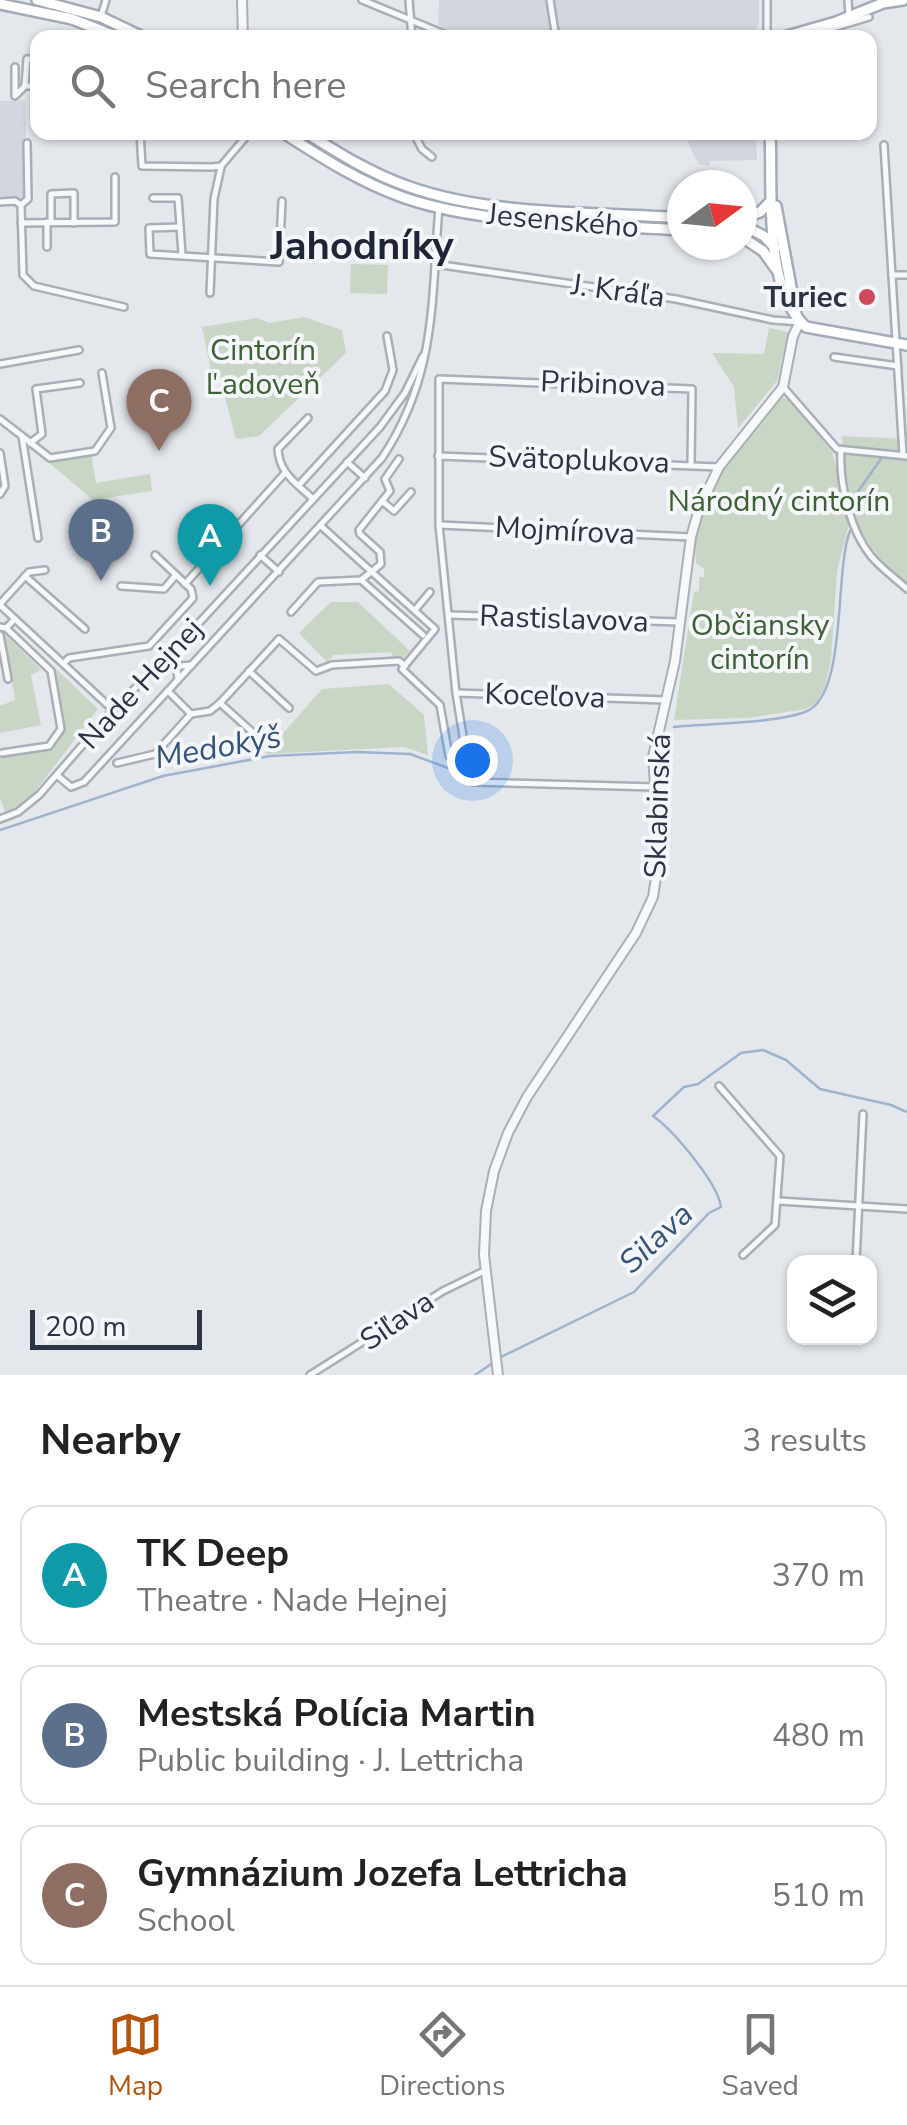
<!DOCTYPE html>
<html lang="en">
<head>
<meta charset="utf-8">
<style>
	:root { --surface:#fff; --page:#f2f2f2; --text:#222; --muted:#767676; --line:#e0e0e0; --accent:#b45309 }
	body { margin:0; font-family:"Nunito Sans",sans-serif; background:var(--page); color:var(--text) }
	.controls { position:absolute; right:30px; bottom:30px; display:grid; overflow:hidden; border-radius:20px; box-shadow:0 2px 8px #0004 }
	.controls button { width:90px; height:90px; display:grid; place-items:center; padding:0; border:0; border-bottom:2px solid var(--line); background:var(--surface); color:var(--text); font:50px sans-serif }
	.compass { position:absolute; left:667px; top:170px; width:90px; height:90px; border-radius:50%; background:var(--surface); box-shadow:0 2px 8px #0004; rotate:75deg }
	.scale { position:absolute; left:30px; bottom:25px; width:172px; box-sizing:border-box; padding-left:10px; border:5px solid #2b3445; border-top:0; font-size:28px; line-height:35px; white-space:nowrap; color:#2b3445; -webkit-text-stroke:8px #f4f6f9; paint-order:stroke }
	.you { position:absolute; left:472px; top:760px; width:35px; height:35px; margin:-25px; border:8px solid #fff; border-radius:50%; background:#1a73e8; box-shadow:0 0 0 15px #1a73e833 }
	.badge { display:grid; place-items:center; width:65px; height:65px; border-radius:50%; background:var(--accent); color:#fff; font-size:32px; font-weight:700 }
	.pin { position:absolute; translate:-50% -82px; filter:drop-shadow(0 2px 5px #0008) }
	.pin::after { content:''; position:absolute; top:52px; width:35px; height:30px; background:inherit; clip-path:polygon(0 0,100% 0,50% 100%) }
	.list { margin:0; padding:0; list-style:none }
	h2 { display:flex; justify-content:space-between; align-items:center; height:130px; margin:0; padding:0 40px; font-size:42px }
	h2 small { font-size:32px; font-weight:400; color:var(--muted) }
	.list li { display:grid; grid-template-columns:65px 1fr auto; gap:30px; align-items:center; box-sizing:border-box; height:140px; margin:0 20px 20px; padding:0 20px; border:2px solid var(--line); border-radius:20px }
	.list b { display:block; font-size:38px; white-space:nowrap }
	.list p { margin:0; font-size:32px; white-space:nowrap; color:var(--muted) }
	.list em { font-size:32px; font-style:normal; color:var(--muted) }
	.icon { flex:none; width:55px; height:55px; fill:none; stroke:currentColor; stroke-width:2; stroke-linecap:round; stroke-linejoin:round }
	.map { position:relative; flex:none; width:907px; height:1375px; overflow:hidden }
	.search { position:absolute; background:var(--surface); box-shadow:0 2px 8px #0004; left:30px; right:30px; top:30px; height:110px; display:flex; align-items:center; gap:25px; box-sizing:border-box; padding:0 35px; border-radius:20px; color:var(--muted); font-size:38px }
	.sheet { height:610px; background:var(--surface) }
	nav { display:flex; justify-content:space-around; align-items:center; box-sizing:border-box; height:140px; border-top:2px solid var(--line); background:var(--surface); font-size:28px; color:var(--muted) }
	nav a { display:grid; justify-items:center; gap:5px }
	nav .on { color:var(--accent) }
	.map>svg:first-child { display:block }
	.built { fill:#d2d6de }
	.green { fill:#c9d6c5 }
	.lines { fill:none; stroke-linecap:round; stroke-linejoin:round }
	.stream { stroke:#9fb4cc; stroke-width:2.5 }
	.minor-casing { stroke:#a9aeb7; stroke-width:10 }
	.tertiary-casing { stroke:#a9aeb7; stroke-width:12 }
	.primary-casing { stroke:#a3abb8; stroke-width:14 }
	.minor { stroke:#f7f8fa; stroke-width:5 }
	.tertiary { stroke:#f7f8fa; stroke-width:8 }
	.primary { stroke:#fff; stroke-width:9 }
	.poi-dot { fill:#d1495b; stroke:#f4f6f9; stroke-width:4 }
	.labels { text-anchor:middle; dominant-baseline:central; stroke-width:8; stroke-linejoin:round; paint-order:stroke }
	.street-label { font-size:30px; fill:#2b3445; stroke:#f4f6f9 }
	.poi-label { font-size:30px; font-weight:bold; fill:#2b3445; stroke:#f4f6f9; text-anchor:end }
	.park-label { font-size:30px; fill:#3f6138; stroke:#f4f6f9 }
	.water-label { font-size:32px; font-style:italic; fill:#34527a; stroke:#f4f6f9 }
	.district-label { font-size:40px; font-weight:bold; fill:#1d2536; stroke:#f4f6f9 }
</style>
</head>
<body>
<div class="map">
<svg width="907" height="1375" viewBox="0 0 907 1375">
	<rect width="100%" height="100%" fill="#e4e7ec"/>
	<!-- built -->
	<g class="built">
		<path d="M439,0H759V25L751,37L465,38L438,25Z"/>
		<path d="M26,100V198L0,199V101Z"/>
		<path d="M683,133H732L734,139H756L757,160L710,161V165H699Z"/>
	</g>
	<!-- green -->
	<g class="green">
		<path d="M351,264L388,265L387,294L350,293Z"/>
		<path d="M304,317L342,330L346,353L259,436L236,439L219,375H212L202,327L257,318L269,323Z"/>
		<path d="M769,328L788,332L777,381L738,428L734,387L712,353L764,354Z"/>
		<path d="M780,396L792,402L832,452L850,520L837,571L831,660L825,687L816,703L806,709L747,718L674,720L694,592L699,591V577H704V569L696,563C696,554 694,548 695,540C700,483 746,438 780,396Z"/>
		<path d="M842,436L907,439V585C850,534 850,509 842,436Z"/>
		<path d="M91,453L96,483L150,474L152,491L93,500L47,461Z"/>
		<path d="M331,602H358L410,651L402,659H394L391,652L334,655L327,662L299,633Z"/>
		<path d="M4,633L41,670L31,675L41,725L0,733V706L15,700Z"/>
		<path d="M55,668L98,709L30,798L6,814L0,798V758L51,748L64,727Z"/>
		<path d="M389,684L424,715L428,755L404,747L265,754L322,689Z"/>
	</g>
	<g class="lines">
		<!-- stream -->
		<g class="stream">
			<path d="M852,500L883,456"/>
			<path d="M674,727C712,723 771,724 805,712C848,697 834,571 850,531"/>
			<path d="M0,830L163,776L270,756L357,752L410,754L448,768"/>
			<path d="M501,1357L634,1292L709,1213L721,1207C718,1183 673,1130 653,1116L684,1087L698,1084L741,1053L763,1050L786,1060L820,1089L891,1105L907,1112"/>
			<path d="M475,1375L494,1362"/>
		</g>
		<!-- minor casing -->
		<g class="minor-casing">
			<g id="minor">
				<path d="M362,0L454,38"/>
				<path d="M409,0L412,38"/>
				<path d="M550,0L556,38"/>
				<path d="M848,0L849,17"/>
				<path d="M101,16L106,0"/>
				<path d="M767,38V0"/>
				<path d="M799,38L869,17"/>
				<path d="M15,67V96L25,86H38"/>
				<path d="M25,86L27,59H38"/>
				<path d="M140,132L142,166L212,167L221,166L250,132"/>
				<path d="M413,132L422,149L432,157"/>
				<path d="M667,132L668,133"/>
				<path d="M27,143L28,199L21,205L23,275L34,286L124,307"/>
				<path d="M884,145L903,455"/>
				<path d="M153,198H178L182,254"/>
				<path d="M0,202L15,201L21,205"/>
				<path d="M47,222V247"/>
				<path d="M51,222V194L74,193V223"/>
				<path d="M21,223L115,222V177"/>
				<path d="M180,227L149,228L150,254L279,262L282,201"/>
				<path d="M435,264L676,299L773,320L800,322"/>
				<path d="M892,275H907"/>
				<path d="M210,293L214,199L221,167"/>
				<path d="M834,357L898,366"/>
				<path d="M0,364L79,350"/>
				<path d="M784,388L837,449L907,456"/>
				<path d="M308,418L278,449C279,473 296,483 313,499"/>
				<path d="M0,419L22,436L38,538"/>
				<path d="M22,436L50,458L95,451L111,428L102,373"/>
				<path d="M30,443L42,434L36,389L80,383"/>
				<path d="M841,450C839,484 850,530 871,556C882,569 895,578 907,589"/>
				<path d="M0,453L5,486L0,494"/>
				<path d="M438,456L719,467"/>
				<path d="M399,459L385,479L390,491L382,501L394,511L411,492"/>
				<path d="M347,462L365,478"/>
				<path d="M299,485L385,391L393,370L387,336"/>
				<path d="M440,525L691,537"/>
				<path d="M321,526L435,629L402,669L440,705L449,756"/>
				<path d="M260,555L279,572"/>
				<path d="M25,576L85,629"/>
				<path d="M361,580L381,564L380,552L360,534L359,530L382,501"/>
				<path d="M185,584L285,473"/>
				<path d="M121,586L164,589L176,575"/>
				<path d="M0,604L29,572L45,570"/>
				<path d="M0,605L113,710"/>
				<path d="M415,610L430,592"/>
				<path d="M291,612L318,582L361,580L423,635"/>
				<path d="M449,615L680,622"/>
				<path d="M0,627L6,628L15,619"/>
				<path d="M0,635L8,679"/>
				<path d="M173,651L174,661L180,666L192,665"/>
				<path d="M64,663L69,658L149,646L193,598L191,589L155,555"/>
				<path d="M161,663L172,664L177,669L178,680"/>
				<path d="M249,671L289,708"/>
				<path d="M168,691L191,714"/>
				<path d="M456,693L439,525V379L692,389L691,464"/>
				<path d="M220,703L261,740"/>
				<path d="M2,753L49,746L61,729L51,671L6,628"/>
				<path d="M117,763L155,754L191,714L210,711L220,703L279,639L316,671L332,665L399,661L405,666"/>
				<path d="M58,776L71,787L84,782L382,458C437,375 431,302 439,207"/>
				<path d="M655,787L473,782L470,779L456,693L666,700"/>
				<path d="M0,819L18,812L39,795L113,710L173,651L380,427L405,393L423,356"/>
				<path d="M719,1086L780,1156L775,1225L743,1255"/>
				<path d="M779,1201L907,1209"/>
				<path d="M856,1262L863,1114"/>
				<path d="M310,1375L443,1291L484,1271"/>
			</g>
		</g>
		<!-- tertiary casing -->
		<g class="tertiary-casing">
			<g id="tertiary">
				<path d="M242,0L243,38"/>
				<path d="M498,1375L484,1255L486,1211L494,1171L508,1133L527,1097L636,933L653,897L660,852L653,757L675,661L691,537L699,509L719,467L783,387L793,336L800,322"/>
			</g>
		</g>
		<!-- primary casing -->
		<g class="primary-casing">
			<g id="primary">
				<path d="M37,0L101,17L145,38"/>
				<path d="M0,4L72,19L120,38"/>
				<path d="M780,38L836,22L883,3L903,0"/>
				<path d="M282,132C321,157 361,183 405,198C484,225 598,225 682,230"/>
				<path d="M305,132C338,153 370,173 407,186C490,216 594,212 682,218"/>
				<path d="M770,132C773,188 762,288 806,327L907,345"/>
				<path d="M776,206L796,314"/>
				<path d="M742,219L760,212L770,202"/>
				<path d="M742,225L764,236L775,248"/>
				<path d="M742,237L763,251L776,269"/>
			</g>
		</g>
		<!-- minor -->
		<use href="#minor" class="minor"/>
		<!-- tertiary -->
		<use href="#tertiary" class="tertiary"/>
		<!-- primary -->
		<use href="#primary" class="primary"/>
	</g>
	<!-- markers -->
	<circle class="poi-dot" cx="867" cy="297" r="10"/>
	<g class="labels">
		<!-- street labels -->
		<g class="street-label">
			<text transform="translate(563 221) rotate(5)">Jesenského</text>
			<text transform="translate(618 291) rotate(8)">J. Kráľa</text>
			<text transform="translate(603 384) rotate(2)">Pribinova</text>
			<text transform="translate(579 460) rotate(2)">Svätoplukova</text>
			<text transform="translate(565 531) rotate(3)">Mojmírova</text>
			<text transform="translate(564 619) rotate(2)">Rastislavova</text>
			<text transform="translate(141 684) rotate(-47)">Nade Hejnej</text>
			<text transform="translate(545 696) rotate(2)">Koceľova</text>
			<text transform="translate(658 806) rotate(-88)">Sklabinská</text>
			<text transform="translate(397 1321) rotate(-34)">Siľava</text>
		</g>
		<!-- poi labels -->
		<g class="poi-label">
			<text x="847" y="297">Turiec</text>
		</g>
		<!-- park labels -->
		<g class="park-label">
			<text x="263" y="350">Cintorín<tspan x="263" dy="34">Ľadoveň</tspan></text>
			<text x="779" y="501">Národný cintorín</text>
			<text x="760" y="625">Občiansky<tspan x="760" dy="34">cintorín</tspan></text>
		</g>
		<!-- water labels -->
		<g class="water-label">
			<text transform="translate(218 747) rotate(-10)">Medokýš</text>
			<text transform="translate(656 1238) rotate(-43)">Silava</text>
		</g>
		<!-- district labels -->
		<g class="district-label">
			<text x="362" y="246">Jahodníky</text>
		</g>
	</g>
</svg>
<div class="controls">
<button><svg class="icon" aria-label="layers" viewBox="0 0 24 24"><path d="M12 4l9 5-9 5-9-5zM3 14l9 5 9-5"/></svg></button>
</div>
<svg class="compass" viewBox="-18 -18 36 36"><path d="M0-13l5 13h-10z" fill="#e53935"/><path d="M0 13l5-13h-10z" fill="#767676"/></svg>
<div class="scale">200 m</div>
<div class="you"></div>
<div class="pin badge" style="left:210px;top:586px;background:#0f9aa8">A</div>
<div class="pin badge" style="left:101px;top:581px;background:#5c6f8a">B</div>
<div class="pin badge" style="left:159px;top:451px;background:#8d6e63">C</div>
<div class="search"><svg class="icon" aria-label="search" viewBox="0 0 24 24"><circle cx="10" cy="10" r="6"/><path d="M15 15l6 6"/></svg>Search here</div>
</div>
<section class="sheet">
<h2>Nearby<small>3 results</small></h2>
<ul class="list">
<li><span class="badge" style="background:#0f9aa8">A</span><div><b>TK Deep</b><p>Theatre · Nade Hejnej</p></div><em>370 m</em></li>
<li><span class="badge" style="background:#5c6f8a">B</span><div><b>Mestská Polícia Martin</b><p>Public building · J. Lettricha</p></div><em>480 m</em></li>
<li><span class="badge" style="background:#8d6e63">C</span><div><b>Gymnázium Jozefa Lettricha</b><p>School</p></div><em>510 m</em></li>
</ul>
</section>
<nav>
<a class="on"><svg class="icon" aria-label="map" viewBox="0 0 24 24"><path d="M3 6l6-2 6 2 6-2v14l-6 2-6-2-6 2zM9 4v14M15 6v14"/></svg>Map</a>
<a><svg class="icon" aria-label="directions" viewBox="0 0 24 24"><path d="M12 3l9 9-9 9-9-9zM9 14v-3h6M13 9l2 2-2 2"/></svg>Directions</a>
<a><svg class="icon" aria-label="saved" viewBox="0 0 24 24"><path d="M7 4h10v16l-5-4-5 4z"/></svg>Saved</a>
</nav>
</body>
</html>
